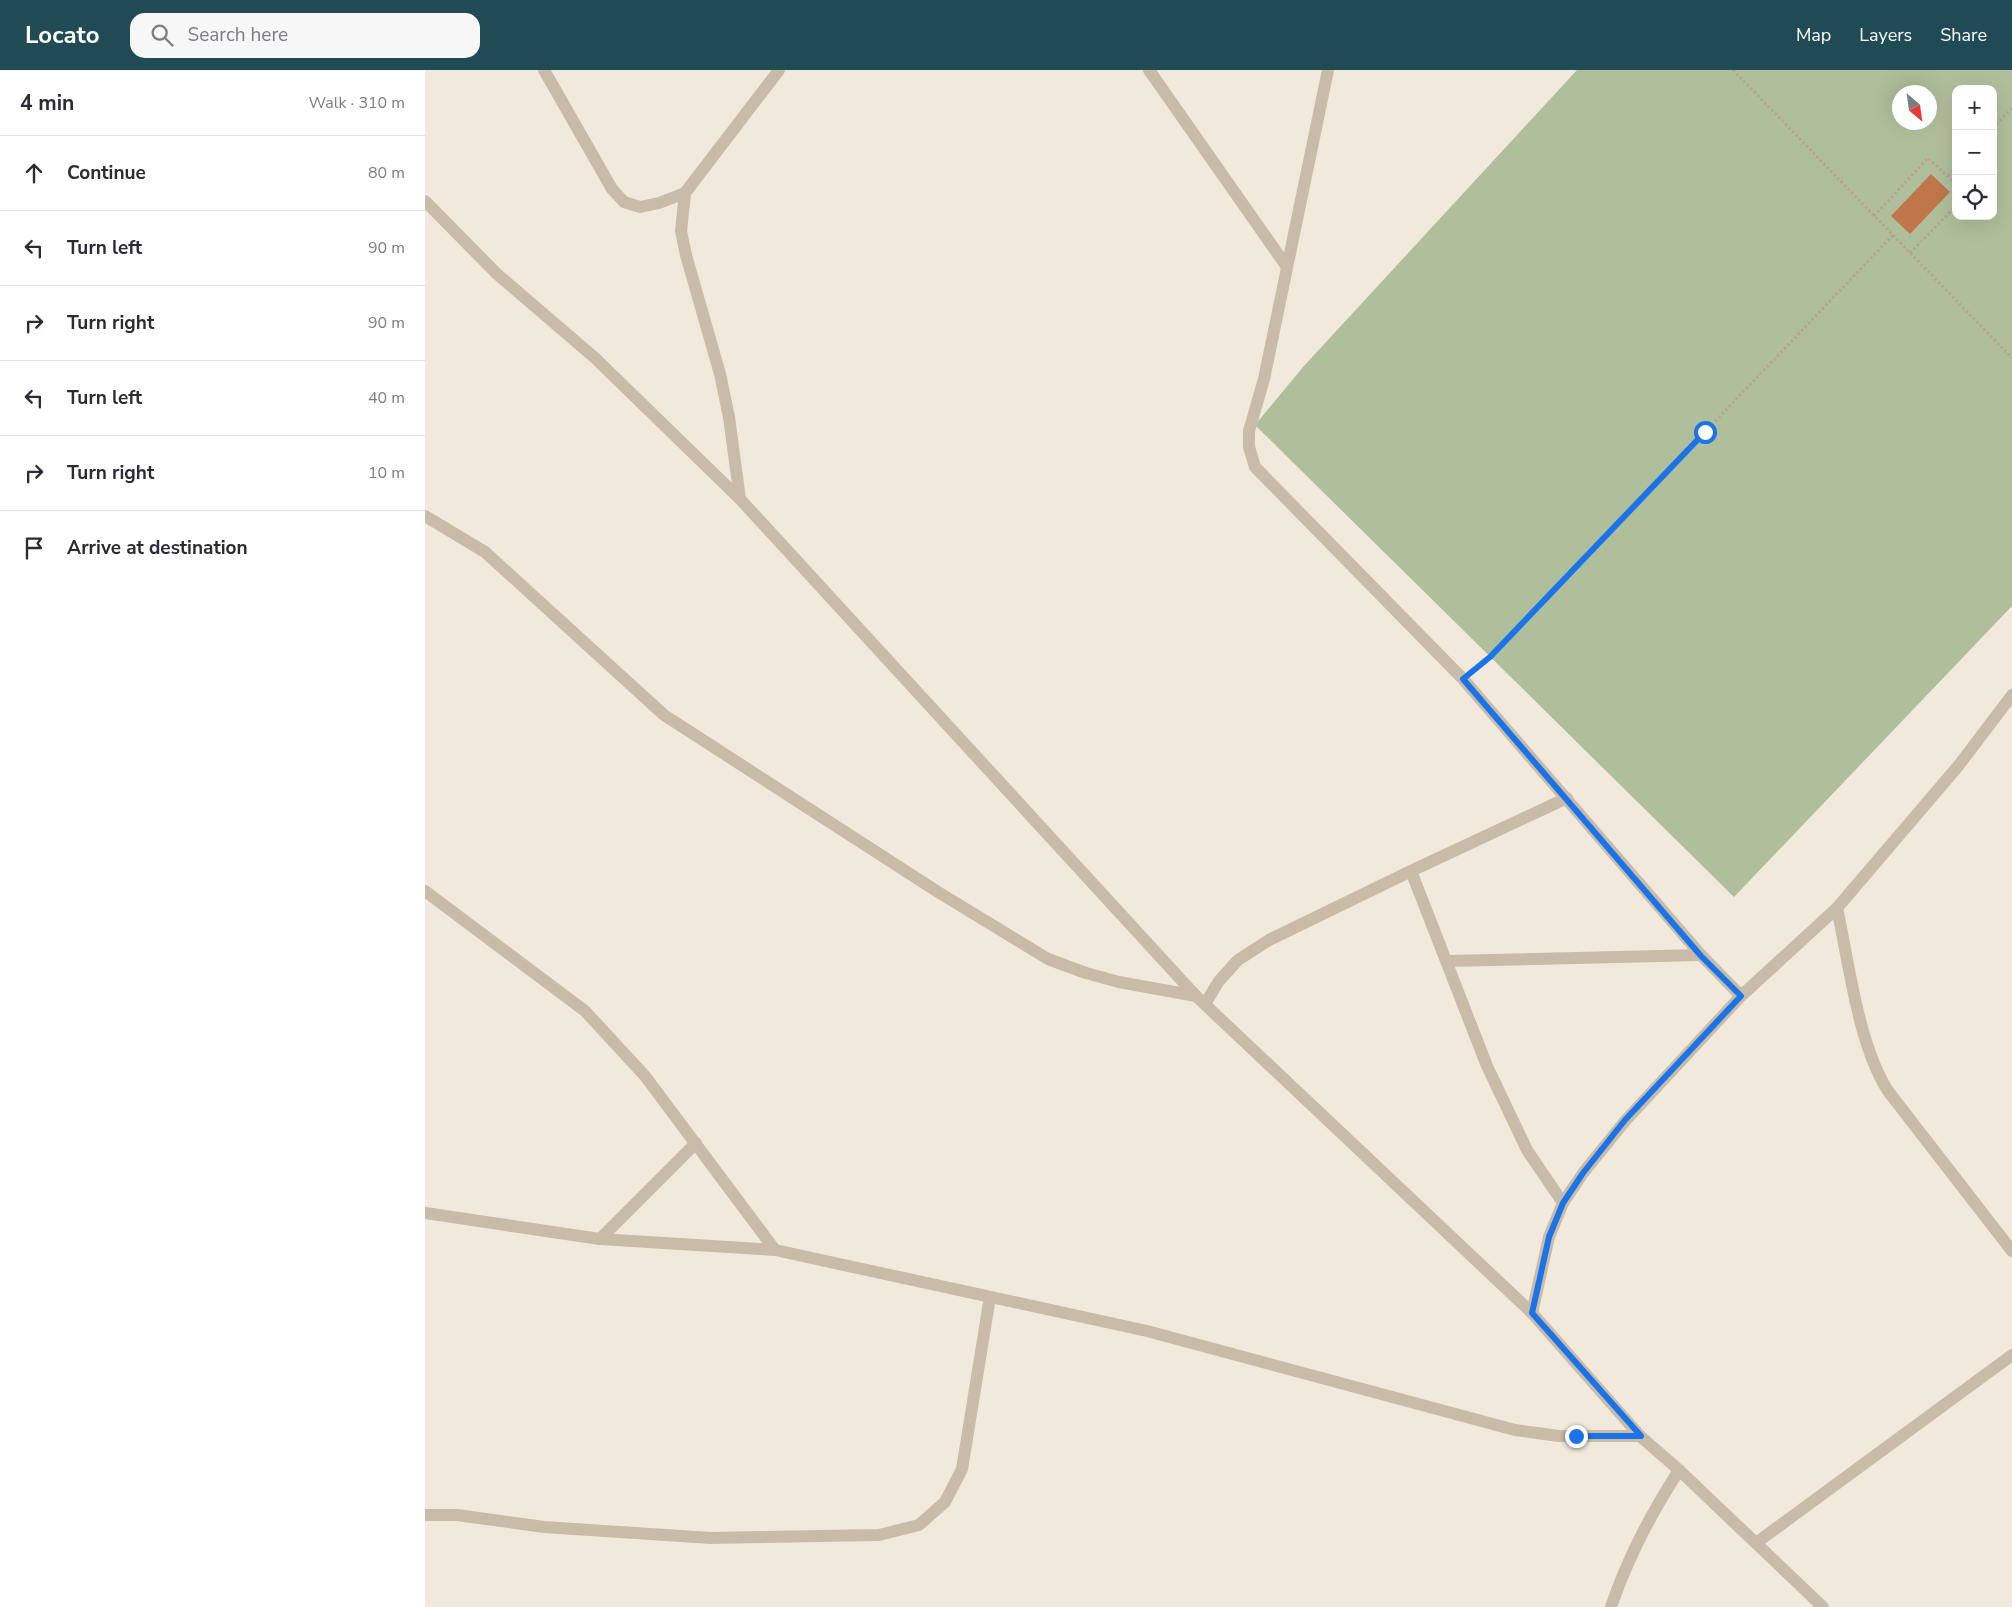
<!DOCTYPE html>
<html lang="en">
<head>
<meta charset="utf-8">
<style>
	:root { --surface:#fff; --page:#f7f7f7; --text:#2b2b33; --muted:#7c7c81; --line:#e1e1e2; --accent:#204b55 }
	body { margin:0; font-family:"Nunito Sans",sans-serif; background:var(--page); color:var(--text) }
	.controls { position:absolute; right:15px; top:15px; display:grid; overflow:hidden; border-radius:10px; box-shadow:0 5px 20px #0002 }
	.controls button { width:45px; height:45px; display:grid; place-items:center; padding:0; border:0; border-bottom:1px solid var(--line); background:var(--surface); color:var(--text); font:25px sans-serif }
	.compass { position:absolute; left:1467px; top:15px; width:45px; height:45px; border-radius:50%; background:var(--surface); box-shadow:0 5px 20px #0002; rotate:151deg }
	.stop { position:absolute; width:15px; height:15px; margin:-11px; border:4px solid #1a73e8; border-radius:50%; background:#fff }
	.stop.end { background:#1a73e8; border-color:#fff; box-shadow:0 1px 5px #0008 }
	.list { margin:0; padding:0; list-style:none }
	h2 { display:flex; justify-content:space-between; align-items:center; height:65px; margin:0; padding:0 20px; font-size:21px }
	h2 small { font-size:16px; font-weight:400; color:var(--muted) }
	.list li { display:grid; grid-template-columns:32px 1fr auto; gap:15px; align-items:center; box-sizing:border-box; height:75px; padding:0 20px; border-top:1px solid var(--line) }
	.list b { display:block; font-size:19px; white-space:nowrap }
	.list em { font-size:16px; font-style:normal; color:var(--muted) }
	.icon { flex:none; width:28px; height:28px; fill:none; stroke:currentColor; stroke-width:2; stroke-linecap:round; stroke-linejoin:round }
	.map { position:relative; flex:none; width:1587px; height:1537px; overflow:hidden }
	header { display:flex; align-items:center; gap:30px; box-sizing:border-box; height:70px; padding:0 25px; background:var(--accent); color:#fff }
	header strong { font-size:24px }
	nav { display:flex; gap:28px; margin-inline-start:auto; font-size:18px }
	.search { width:350px; height:45px; background:var(--page); display:flex; align-items:center; gap:12px; box-sizing:border-box; padding:0 18px; border-radius:15px; color:var(--muted); font-size:19px }
	main { display:flex }
	aside { flex:1; background:var(--surface) }
	.map>svg:first-child { display:block }
	.green { fill:#afbf9c; fill-rule:evenodd }
	.building { fill:#c0764b }
	.lines { fill:none; stroke-linecap:round; stroke-linejoin:round }
	.path { stroke:#b4a593; stroke-width:3; stroke-dasharray:2.5 2.5; stroke-linecap:butt }
	.minor { stroke:#c8bba8; stroke-width:12 }
	.route { stroke:#1a73e8; stroke-width:6 }
</style>
</head>
<body>
<header>
<strong>Locato</strong>
<div class="search"><svg class="icon" aria-label="search" viewBox="0 0 24 24"><circle cx="10" cy="10" r="6"/><path d="M15 15l6 6"/></svg>Search here</div>
<nav><a>Map</a><a>Layers</a><a>Share</a></nav>
</header>
<main>
<aside>
<h2>4 min<small>Walk · 310 m</small></h2>
<ul class="list">
<li><svg class="icon" aria-label="ahead" viewBox="0 0 24 24"><path d="M12 20V5M6 11l6-6 6 6"/></svg><div><b>Continue</b></div><em>80 m</em></li>
<li><svg class="icon" aria-label="left" viewBox="0 0 24 24"><path d="M17 20v-9H6M10 6l-5 5 5 5"/></svg><div><b>Turn left</b></div><em>90 m</em></li>
<li><svg class="icon" aria-label="right" viewBox="0 0 24 24"><path d="M7 20v-9h11M14 6l5 5-5 5"/></svg><div><b>Turn right</b></div><em>90 m</em></li>
<li><svg class="icon" aria-label="left" viewBox="0 0 24 24"><path d="M17 20v-9H6M10 6l-5 5 5 5"/></svg><div><b>Turn left</b></div><em>40 m</em></li>
<li><svg class="icon" aria-label="right" viewBox="0 0 24 24"><path d="M7 20v-9h11M14 6l5 5-5 5"/></svg><div><b>Turn right</b></div><em>10 m</em></li>
<li><svg class="icon" aria-label="arrive" viewBox="0 0 24 24"><path d="M6 21V4h12l-3 4 3 4H6"/></svg><div><b>Arrive at destination</b></div></li>
</ul>
</aside>
<div class="map">
<svg width="1587" height="1537" viewBox="0 0 1587 1537">
	<rect width="100%" height="100%" fill="#f1e9dc"/>
	<!-- green -->
	<path class="green" d="M1152,0H1587V536L1309,827L830,355L878,297ZM1531,19H1568V146H1531ZM1474,22H1504V52H1474Z"/>
	<!-- building -->
	<path class="building" d="M1506,104L1525,122L1485,164L1466,146Z"/>
	<g class="lines">
		<!-- path -->
		<g class="path">
			<path d="M1308,0L1587,288"/>
			<path d="M1568,58L1587,38"/>
			<path d="M1523,106L1531,98"/>
			<path d="M1449,146L1503,88L1531,114"/>
			<path d="M1485,183L1531,136"/>
			<path d="M1054,596L1065,587L1468,165"/>
		</g>
		<!-- minor -->
		<g class="minor">
			<path d="M119,0L187,119L199,132L215,137L234,133L260,123L354,0"/>
			<path d="M724,0L862,197"/>
			<path d="M903,0L839,309L824,361V377L830,397L1038,609L1276,885L1316,926"/>
			<path d="M260,123L256,161L261,185L295,304L304,347L315,429"/>
			<path d="M0,131L72,204L170,288L315,429L771,926L1107,1243L1215,1366L1254,1400L1398,1537"/>
			<path d="M0,446L60,482L239,645L513,822L623,889L661,903L694,912L771,926"/>
			<path d="M986,801L1062,996L1102,1080L1138,1133"/>
			<path d="M0,821L160,941L220,1006L350,1180"/>
			<path d="M1412,838C1424,893 1433,974 1463,1021L1587,1181"/>
			<path d="M1022,891L1276,885"/>
			<path d="M780,934L794,911L813,890L844,870L986,801L1142,728"/>
			<path d="M0,1143L175,1169L350,1180L722,1261L1090,1360L1134,1366H1215"/>
			<path d="M175,1169L271,1073"/>
			<path d="M1107,1243L1124,1167L1138,1133L1158,1103L1201,1050L1316,926L1412,838L1534,695L1587,625"/>
			<path d="M0,1445H32L119,1457L286,1468L454,1465L494,1455L520,1432L537,1399L565,1227"/>
			<path d="M1331,1473L1587,1285"/>
			<path d="M1186,1537C1204,1485 1225,1446 1254,1400"/>
		</g>
	</g>
	<g class="lines">
		<!-- route -->
		<path class="route" d="M1151,1366H1216L1107,1243L1124,1167L1138,1133L1158,1103L1200,1050L1316,926L1276,886L1038,609L1065,587L1280,362"/>
	</g>
</svg>
<div class="controls">
<button>+</button>
<button>−</button>
<button><svg class="icon" aria-label="locate" viewBox="0 0 24 24"><circle cx="12" cy="12" r="6"/><path d="M12 2v4M12 18v4M2 12h4M18 12h4"/></svg></button>
</div>
<svg class="compass" viewBox="-18 -18 36 36"><path d="M0-13l5 13h-10z" fill="#e53935"/><path d="M0 13l5-13h-10z" fill="#7c7c81"/></svg>
<div class="stop" style="left:1280px;top:362px"></div>
<div class="stop end" style="left:1151px;top:1366px"></div>
</div>
</main>
</body>
</html>
